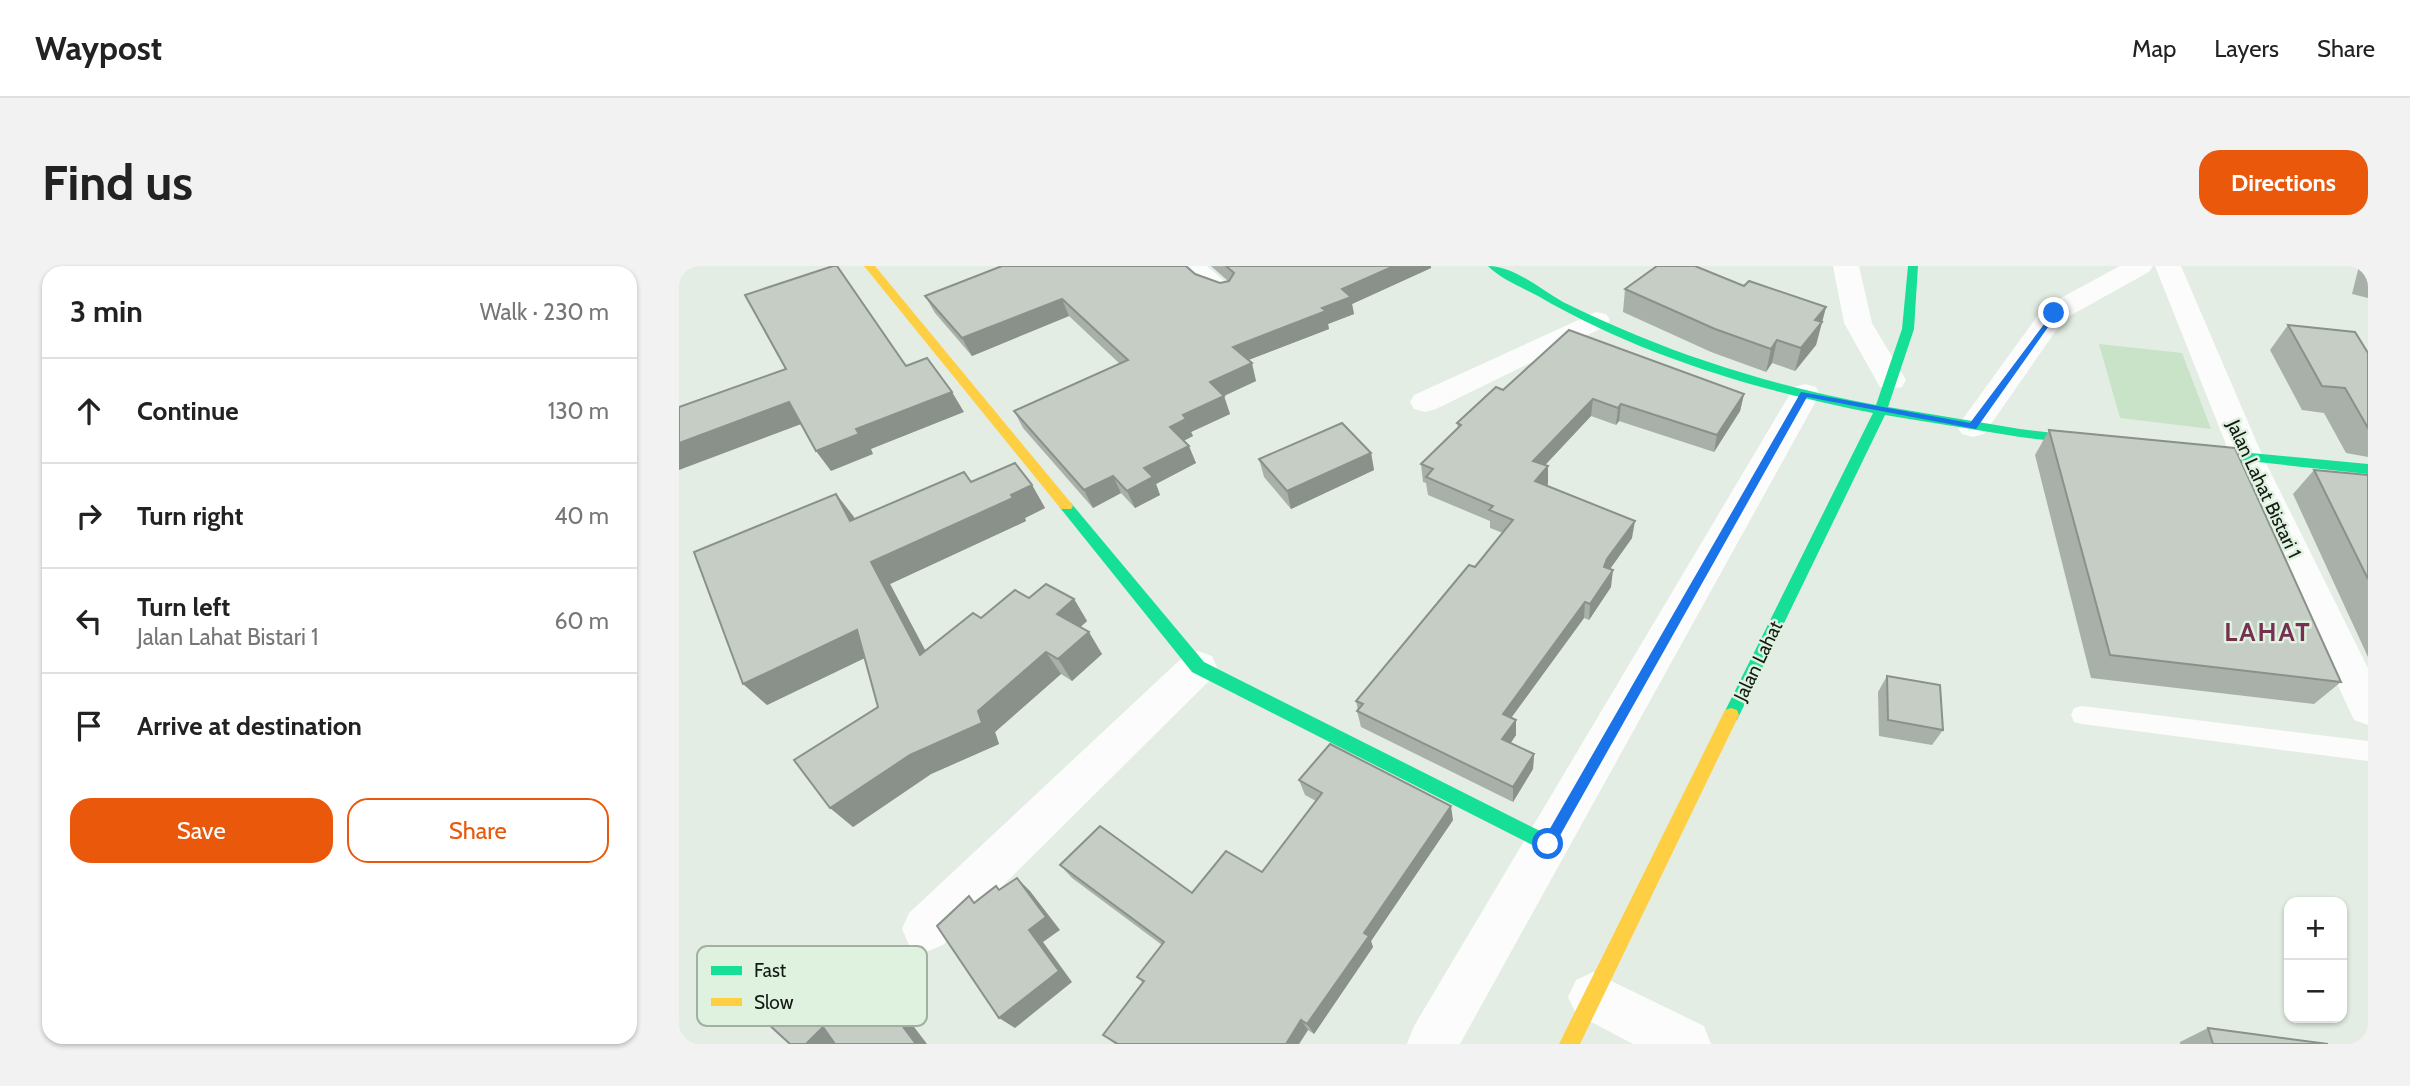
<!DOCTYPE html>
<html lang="en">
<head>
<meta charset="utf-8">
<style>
	:root { --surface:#fff; --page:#f2f2f2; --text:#222; --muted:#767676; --line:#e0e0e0; --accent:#ea580c }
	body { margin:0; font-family:Cabin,sans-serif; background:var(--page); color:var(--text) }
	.controls { position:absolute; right:21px; bottom:21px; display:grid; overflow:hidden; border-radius:14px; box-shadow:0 2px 5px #0004 }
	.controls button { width:63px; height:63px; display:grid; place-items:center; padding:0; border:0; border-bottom:2px solid var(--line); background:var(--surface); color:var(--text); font:35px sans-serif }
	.stop { position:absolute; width:21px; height:21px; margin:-16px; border:5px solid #1a73e8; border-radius:50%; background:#fff }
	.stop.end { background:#1a73e8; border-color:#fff; box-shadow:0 2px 7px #0008 }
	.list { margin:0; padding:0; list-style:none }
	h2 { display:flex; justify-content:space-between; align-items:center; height:91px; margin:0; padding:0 28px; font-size:30px }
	h2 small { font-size:23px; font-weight:400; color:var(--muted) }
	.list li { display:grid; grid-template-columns:46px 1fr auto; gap:21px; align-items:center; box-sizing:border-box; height:105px; padding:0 28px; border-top:2px solid var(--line) }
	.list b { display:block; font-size:26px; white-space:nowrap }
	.list p { margin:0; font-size:23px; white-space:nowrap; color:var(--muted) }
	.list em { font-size:23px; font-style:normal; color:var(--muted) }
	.actions { display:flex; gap:14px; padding:21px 28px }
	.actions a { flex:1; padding:16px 0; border:2px solid var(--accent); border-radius:21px; text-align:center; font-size:24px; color:var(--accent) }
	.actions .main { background:var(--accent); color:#fff }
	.icon { flex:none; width:38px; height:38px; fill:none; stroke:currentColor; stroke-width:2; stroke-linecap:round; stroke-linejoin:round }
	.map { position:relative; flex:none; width:1689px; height:778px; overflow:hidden; border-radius:21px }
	header { display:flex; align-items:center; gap:42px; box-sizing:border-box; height:98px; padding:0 35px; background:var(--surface); border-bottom:2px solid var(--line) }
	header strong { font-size:33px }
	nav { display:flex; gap:38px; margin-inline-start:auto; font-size:24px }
	.intro { display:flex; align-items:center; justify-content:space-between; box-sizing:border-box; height:168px; padding:0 42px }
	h1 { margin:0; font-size:49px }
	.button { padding:18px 32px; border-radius:21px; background:var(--accent); color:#fff; font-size:24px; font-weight:700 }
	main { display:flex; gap:42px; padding:0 42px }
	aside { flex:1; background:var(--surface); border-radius:21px; box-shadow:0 2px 5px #0004 }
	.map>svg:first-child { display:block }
	.green { fill:#c9e3c8 }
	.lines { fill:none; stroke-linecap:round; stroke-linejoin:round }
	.lane { fill:#fbfcfb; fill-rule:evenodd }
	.street { fill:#fbfcfb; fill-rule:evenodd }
	.fast { fill:#16e098; fill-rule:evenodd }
	.slow { fill:#ffcf43; fill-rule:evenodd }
	.wall { fill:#a9b0a9 }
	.shaded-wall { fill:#8a908a }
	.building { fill:#c5cdc5; stroke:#8a908a; stroke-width:2 }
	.route { fill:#1a73e8 }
	.labels { text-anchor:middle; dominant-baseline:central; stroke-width:5; stroke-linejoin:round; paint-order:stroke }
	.street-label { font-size:19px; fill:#131913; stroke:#dff1df }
	.district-label { font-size:26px; font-weight:bold; letter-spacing:2px; fill:#753250; stroke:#dff1df }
	.key { fill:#dff1df; stroke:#a2b0a2; stroke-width:2 }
	.key-label { font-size:19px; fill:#131913 }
</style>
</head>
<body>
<header>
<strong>Waypost</strong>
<nav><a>Map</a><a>Layers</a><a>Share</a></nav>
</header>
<div class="intro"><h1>Find us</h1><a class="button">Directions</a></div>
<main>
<aside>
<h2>3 min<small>Walk · 230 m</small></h2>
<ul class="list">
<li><svg class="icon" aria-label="ahead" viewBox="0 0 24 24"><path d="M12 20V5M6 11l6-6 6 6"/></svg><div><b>Continue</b></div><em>130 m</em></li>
<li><svg class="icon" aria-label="right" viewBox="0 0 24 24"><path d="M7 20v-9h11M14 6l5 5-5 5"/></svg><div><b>Turn right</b></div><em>40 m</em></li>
<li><svg class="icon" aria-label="left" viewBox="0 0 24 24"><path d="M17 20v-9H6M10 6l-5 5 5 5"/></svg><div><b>Turn left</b><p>Jalan Lahat Bistari 1</p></div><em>60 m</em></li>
<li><svg class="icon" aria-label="arrive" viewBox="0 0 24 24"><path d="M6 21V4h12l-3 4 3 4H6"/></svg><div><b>Arrive at destination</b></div></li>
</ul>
<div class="actions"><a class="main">Save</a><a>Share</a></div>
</aside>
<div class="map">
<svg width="1689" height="778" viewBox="0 0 1689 778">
	<rect width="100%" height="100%" fill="#e3ede3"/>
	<!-- green -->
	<path class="green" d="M1420,78L1503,87L1532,163L1441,152Z"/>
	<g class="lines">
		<!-- lane -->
		<path class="lane" d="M1403,440L1689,475V495L1403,458L1395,456L1392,449L1395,442Z"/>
		<!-- street -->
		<g class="street">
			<path d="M499,0H528L557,25L553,31C533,36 510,16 499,0Z"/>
			<path d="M1154,0H1180L1193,57L1227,114L1223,121L1212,123L1201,121L1197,114L1165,57Z"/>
			<path d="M1441,0H1474L1470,6L1385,53L1305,168L1294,171L1283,168L1278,161L1283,154L1365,41Z"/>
			<path d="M1476,0H1502L1584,191L1689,402V459L1675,454L1552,191Z"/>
			<path d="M917,46L927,48L931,54L927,60L757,143L746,146L735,143L731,136L735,129Z"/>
			<path d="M1126,118L1137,121L1141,128L781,778H728L735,760L1111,128L1115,121Z"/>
			<path d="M519,385L533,390L538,401L533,412L264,679L247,686L230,679L223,663L230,647L505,390Z"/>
			<path d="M914,706L1025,760L1032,778H954L897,748L889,731L897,714Z"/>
		</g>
		<!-- fast -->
		<g class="fast">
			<path d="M809,0C835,0 861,23 884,36C908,48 933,59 957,69C1034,101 1116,124 1197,139L1223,63L1229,0H1239L1235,63L1209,141L1341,163L1418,172L1425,176L1418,180L1341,171L1206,149L1058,454L1052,456L1046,454L1044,449L1194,147C1079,125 960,89 859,30C842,21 822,13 809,0Z"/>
			<path d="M1509,181L1689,198V208L1504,188L1502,185Z"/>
			<path d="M387,235L392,237L525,396L875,572L878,578L875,584L869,586L863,584L513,406L382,243L380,240Z"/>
		</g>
		<!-- slow -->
		<g class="slow">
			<path d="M185,0H196L392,237L394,240L392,243H382Z"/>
			<path d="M1052,442L1058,444L1060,449L901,778H880L1046,444Z"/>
		</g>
	</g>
	<!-- wall -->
	<g class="wall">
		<path d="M532,0H752V2L673,38L675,48L649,58L650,63L569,94L577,115L545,130L551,148L512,166L514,170L505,175L517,197L477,218L481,229L456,242L442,227L414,242L344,162L335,145L441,98L390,50L293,90L256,47L246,30L516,8L541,17L549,15Z"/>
		<path d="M1680,0H1689V32L1673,28Z"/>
		<path d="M1065,20L1147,41L1137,79L1116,105L1093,97L1087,106L1032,86L944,46L946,23Z"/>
		<path d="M1609,59L1689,87V191L1667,187L1645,147L1623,144L1591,84Z"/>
		<path d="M824,124L1065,128L1061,145L1035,186L940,155L937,159L912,150L866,199L869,218L867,220L953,272L931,303L932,321L910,354L905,352L832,452L837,454V469L831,477L855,488L854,503L834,536L682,461L678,445L679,444L677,435L796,301L824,267L811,262V255L749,229L747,217L744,216L742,198L779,162L778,157Z"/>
		<path d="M1370,164L1662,416L1635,438L1412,412L1356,189Z"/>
		<path d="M692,187L695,204L612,243L585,211L580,193Z"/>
		<path d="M1635,204L1689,209V391L1614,228Z"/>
		<path d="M292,216L353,219L366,242L346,252L347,255L211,318L246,385L302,352L350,332L395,333L408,355L401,361L423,388L393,415L382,408L316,466L320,478L252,508L174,561L199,441L186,392L88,439L157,228L176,253Z"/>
		<path d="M1208,410L1264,464L1253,479L1200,470L1199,426Z"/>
		<path d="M620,514L774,554L692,675L694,681L635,768L629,764L620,778H436L424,769L464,717L458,711L483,679L393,612L381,599L513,627L583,606L637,535L626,529Z"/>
		<path d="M1529,762L1649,778H1501V776Z"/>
	</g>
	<!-- shaded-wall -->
	<g class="shaded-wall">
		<path d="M715,0H752V2L673,38L675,48L649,58L650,63L559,98L554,81L643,42L663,23Z"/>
		<path d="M383,33L390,50L293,90L283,72Z"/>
		<path d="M1147,41L1137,79L1116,105L1122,82L1136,54Z"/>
		<path d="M1098,74L1093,97L1087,106L1092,83Z"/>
		<path d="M573,97L577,115L536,134L531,116Z"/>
		<path d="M273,126L285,146L192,183L194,188L152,205L137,185L177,163Z"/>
		<path d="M1065,128L1061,145L1035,186L1038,169Z"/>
		<path d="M545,130L551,148L512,166L514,170L497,178L491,161L504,149Z"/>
		<path d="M914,133L912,150L854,212V195Z"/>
		<path d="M110,136L125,157L0,204V177Z"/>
		<path d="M942,138L940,155L937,159L939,142Z"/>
		<path d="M510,180L517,197L477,218L481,229L456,242L448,225L465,202Z"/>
		<path d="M692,187L695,204L612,243L608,225Z"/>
		<path d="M869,200V218L856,233V215Z"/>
		<path d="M434,210L442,227L414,242L405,224Z"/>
		<path d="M353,219L366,242L346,252L347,255L211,318L260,410L241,389L192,296Z"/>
		<path d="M157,228L175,251L189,278L171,255Z"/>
		<path d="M956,255L953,272L926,310L925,301L928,293Z"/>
		<path d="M934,304L932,321L910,354L911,338Z"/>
		<path d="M395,333L408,355L392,370L378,348Z"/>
		<path d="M906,336L905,352L824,463V448Z"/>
		<path d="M178,364L198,386L88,439L64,418Z"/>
		<path d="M410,366L423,388L393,415L379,393Z"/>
		<path d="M367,386L382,408L316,466L320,478L252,508L174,561L151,542L299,445Z"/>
		<path d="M837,454V469L824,489L823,473Z"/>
		<path d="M855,488L854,503L834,536V521Z"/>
		<path d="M772,540L774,554L692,675L694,681L635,768L628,758L685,667Z"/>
		<path d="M338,612L351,625L381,664L364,676L393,716L336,762L320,752L350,664Z"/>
		<path d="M119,708L140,719L192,763L172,753Z"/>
		<path d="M201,730L220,741L248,778H237Z"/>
		<path d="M622,754L629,764L620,778H607Z"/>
		<path d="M144,761L158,778H127Z"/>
	</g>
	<!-- building -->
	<g class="building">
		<path d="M154,0H158L227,100L248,92L273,126L177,163L180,168L137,185L110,136L0,177V141L107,103L66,29Z"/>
		<path d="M323,0H507L516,8L541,17L550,15L555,7L547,0H715L663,23L672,31L643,42L647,45L554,81L573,97L531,116L545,130L504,149L507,153L491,161L510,180L465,202L474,211L448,225L434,210L405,224L335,145L449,94L383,33L283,72L246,30Z"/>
		<path d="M978,0H1016L1065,20L1070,15L1147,41L1136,54L1143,56L1122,82L1098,74L1092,83L1036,63L946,23Z"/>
		<path d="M1609,59L1676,66L1689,87V162L1666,122L1643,120Z"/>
		<path d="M890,64L1065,128L1038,169L942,138L939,142L914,133L854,195L869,200L856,215L956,255L928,293L925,301L934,304L911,338L906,336L824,448L837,454L823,473L855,488L834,521L678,445L684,438L677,435L790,299L796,301L834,254L810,244L814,240L747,211L754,203L742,198L782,159L778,157L817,121L824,124Z"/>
		<path d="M663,157L692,187L608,225L580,193Z"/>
		<path d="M1370,164L1556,182L1662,416L1431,389Z"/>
		<path d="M336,197L353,219L332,229L334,232L192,296L241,389L294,347L302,352L336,324L350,332L367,318L395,333L378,348L410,366L379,393L367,386L299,445L303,457L231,489L151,542L115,494L199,441L178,364L64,418L15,286L157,228L171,255L285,206L292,216Z"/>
		<path d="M1635,204L1689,209V313Z"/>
		<path d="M1208,410L1261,419L1264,464L1209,454Z"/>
		<path d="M651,478L772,540L685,667L690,670L628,758L622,754L607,778H439L424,769L465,715L458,711L485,676L381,599L421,560L513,627L547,585L583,606L643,527L620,514Z"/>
		<path d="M338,612L367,651L350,664L380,705L320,752L258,660L290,630L295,637L317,620L320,624Z"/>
		<path d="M119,708L172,753L201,730L237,778H156L144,761L127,778H111L77,747Z"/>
		<path d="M1529,762L1649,778H1534Z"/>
	</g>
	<!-- route -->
	<path class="route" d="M1375,45L1379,47L1297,163L1128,131L874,582H865V573L1122,126L1291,157Z"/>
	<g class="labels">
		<!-- street labels -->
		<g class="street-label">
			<text transform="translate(1585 223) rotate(65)">Jalan Lahat Bistari 1</text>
			<text transform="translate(1079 395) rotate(-64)">Jalan Lahat</text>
		</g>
		<!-- district labels -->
		<g class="district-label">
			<text x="1589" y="366">LAHAT</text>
		</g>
	</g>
	<!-- legend -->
	<rect x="18" y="680" width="230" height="80" rx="10" class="key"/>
	<rect x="32" y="700" width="31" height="9" fill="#16e098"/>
	<rect x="32" y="732" width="31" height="8" fill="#ffcf43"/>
	<g class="key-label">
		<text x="75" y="711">Fast</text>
		<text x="75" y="743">Slow</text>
	</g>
</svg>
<div class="controls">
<button>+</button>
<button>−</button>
</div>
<div class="stop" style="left:869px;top:578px"></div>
<div class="stop end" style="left:1375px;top:47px"></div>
</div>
</main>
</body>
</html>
